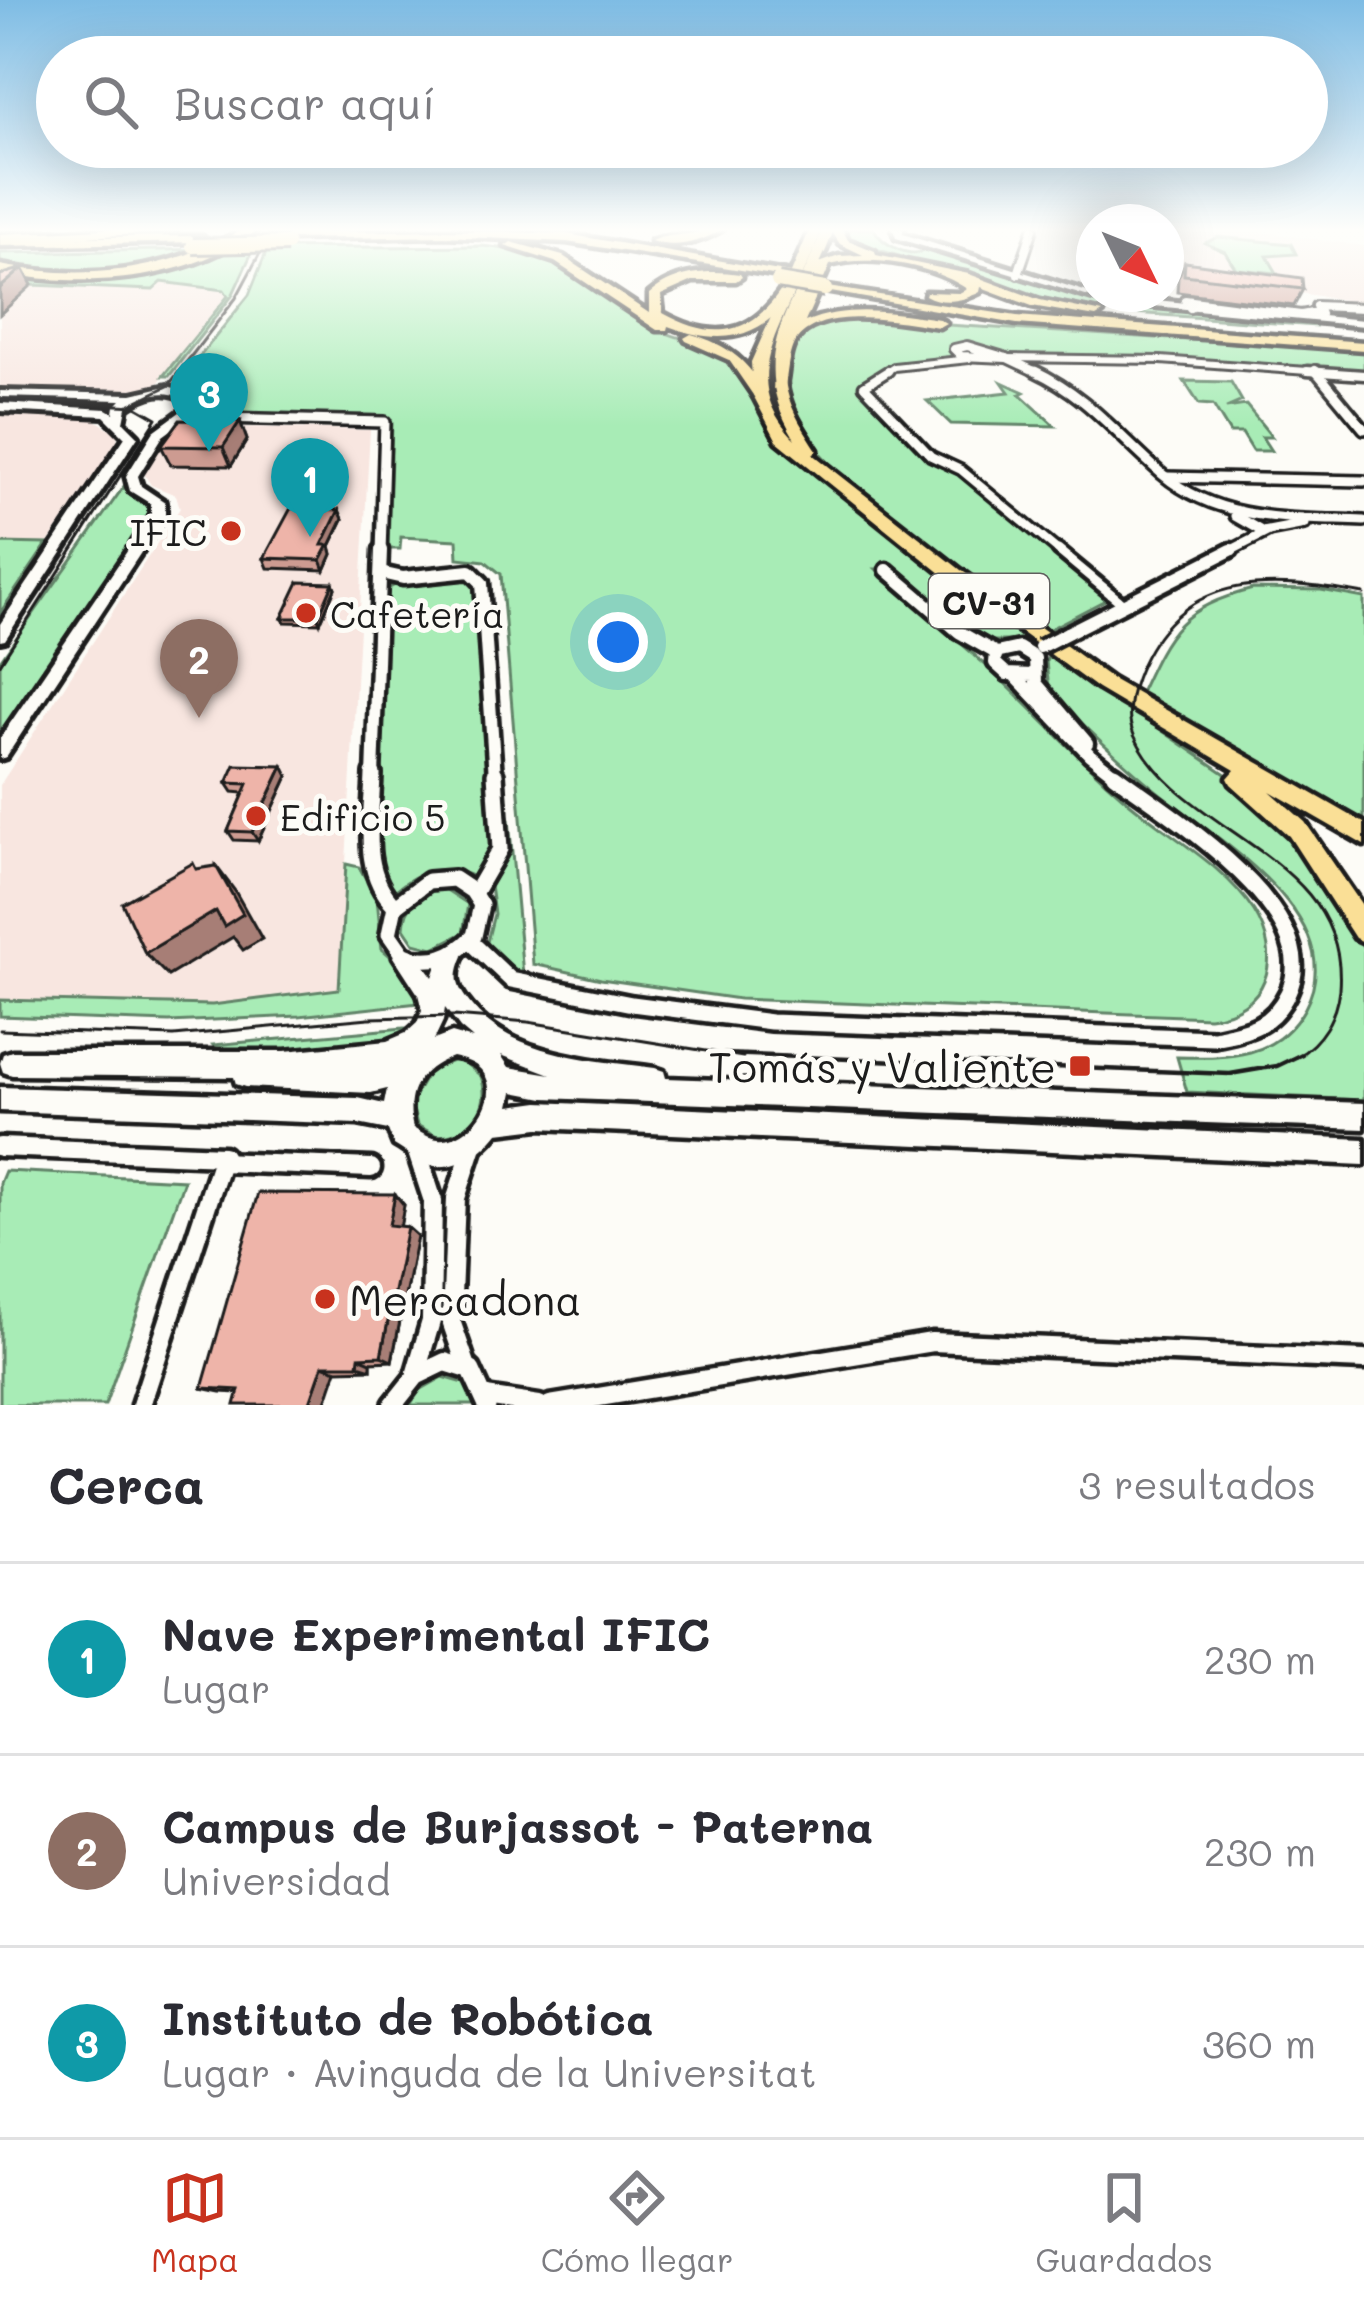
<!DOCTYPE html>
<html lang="es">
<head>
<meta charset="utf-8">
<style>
	:root { --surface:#fff; --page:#f2f2f3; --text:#2b2b33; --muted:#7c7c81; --line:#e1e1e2; --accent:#c8321e }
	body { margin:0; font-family:Mali,sans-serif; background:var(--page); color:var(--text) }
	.compass { position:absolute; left:1076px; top:204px; width:108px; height:108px; border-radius:50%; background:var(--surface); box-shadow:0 12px 48px #0002; rotate:133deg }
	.you { position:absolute; left:618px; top:642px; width:42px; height:42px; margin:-30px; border:9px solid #fff; border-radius:50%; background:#1a73e8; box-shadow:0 0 0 18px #1a73e833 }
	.badge { display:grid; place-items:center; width:78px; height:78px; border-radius:50%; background:var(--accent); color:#fff; font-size:39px; font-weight:700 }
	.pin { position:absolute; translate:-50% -99px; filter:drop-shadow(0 3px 6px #0008) }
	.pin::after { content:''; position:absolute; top:63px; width:42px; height:36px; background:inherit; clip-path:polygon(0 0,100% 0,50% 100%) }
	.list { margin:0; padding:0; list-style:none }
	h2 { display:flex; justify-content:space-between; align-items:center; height:156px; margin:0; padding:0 48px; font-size:51px }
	h2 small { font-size:39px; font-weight:400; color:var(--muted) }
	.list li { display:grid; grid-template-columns:78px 1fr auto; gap:36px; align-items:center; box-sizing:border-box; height:192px; padding:0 48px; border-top:3px solid var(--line) }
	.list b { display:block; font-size:45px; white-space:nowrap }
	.list p { margin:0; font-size:39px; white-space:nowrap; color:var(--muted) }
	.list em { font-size:39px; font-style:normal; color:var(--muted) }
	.icon { flex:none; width:66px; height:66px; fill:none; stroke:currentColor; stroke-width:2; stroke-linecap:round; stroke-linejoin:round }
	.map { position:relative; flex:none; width:1364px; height:1405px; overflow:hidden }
	.search { position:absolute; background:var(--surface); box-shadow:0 12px 48px #0002; left:36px; right:36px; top:36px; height:132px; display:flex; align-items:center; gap:30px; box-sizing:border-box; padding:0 42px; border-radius:66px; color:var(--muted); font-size:45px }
	.sheet { height:732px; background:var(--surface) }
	nav { display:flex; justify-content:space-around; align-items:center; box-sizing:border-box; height:168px; border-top:3px solid var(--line); background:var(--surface); font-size:33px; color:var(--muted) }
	nav a { display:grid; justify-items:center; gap:6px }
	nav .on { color:var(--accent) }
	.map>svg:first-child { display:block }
	.built { fill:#f8e6e0 }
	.green { fill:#a8ecb6; stroke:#628469; stroke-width:3 }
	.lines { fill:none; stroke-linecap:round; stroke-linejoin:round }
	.pedestrian-far2-casing { stroke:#1c1c1c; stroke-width:12 }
	.pedestrian-far1-casing { stroke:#1c1c1c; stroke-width:15 }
	.pedestrian-casing { stroke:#1c1c1c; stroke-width:18 }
	.minor-far4-casing { stroke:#1c1c1c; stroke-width:14 }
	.minor-far3-casing { stroke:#1c1c1c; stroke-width:16 }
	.minor-far2-casing { stroke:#1c1c1c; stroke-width:21 }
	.minor-far1-casing { stroke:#1c1c1c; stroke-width:24 }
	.minor-casing { stroke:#1c1c1c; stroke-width:27 }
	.tertiary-casing { stroke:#1c1c1c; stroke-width:10 }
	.secondary-casing { stroke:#1c1c1c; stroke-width:9 }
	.primary-casing { stroke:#1c1c1c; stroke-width:9 }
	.trunk-casing { stroke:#1c1c1c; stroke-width:9 }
	.pedestrian-far2 { stroke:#fdfcf7; stroke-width:6 }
	.pedestrian-far1 { stroke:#fdfcf7; stroke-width:8 }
	.pedestrian { stroke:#fdfcf7; stroke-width:9 }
	.minor-far4 { stroke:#fdfcf7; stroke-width:8 }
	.minor-far3 { stroke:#fdfcf7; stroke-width:9 }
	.minor-far2 { stroke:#fdfcf7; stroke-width:12 }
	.minor-far1 { stroke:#fdfcf7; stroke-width:15 }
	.minor { stroke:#fdfcf7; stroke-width:18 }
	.tertiary { fill:#fdfcf7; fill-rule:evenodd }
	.secondary { fill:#fdfcf7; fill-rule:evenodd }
	.primary { fill:#fadf96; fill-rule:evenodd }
	.trunk { fill:#fadf96; fill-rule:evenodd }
	.tram-far1 { stroke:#1c1c1c; stroke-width:3 }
	.tram { stroke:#1c1c1c; stroke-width:4.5 }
	.minor-bridge-casing { stroke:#1c1c1c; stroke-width:21; stroke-linecap:butt }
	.trunk-bridge-casing { stroke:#1c1c1c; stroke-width:20; stroke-linecap:butt }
	.minor-bridge { stroke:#fdfcf7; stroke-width:12 }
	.trunk-bridge { stroke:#fadf96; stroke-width:14 }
	.wall { fill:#cd9b91; stroke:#1c1c1c; stroke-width:3 }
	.shaded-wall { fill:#a77e76; stroke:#1c1c1c; stroke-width:3 }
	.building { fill:#eeb4a9; stroke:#1c1c1c; stroke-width:3 }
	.poi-dot { fill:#c8321e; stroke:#fdfcf7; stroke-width:4.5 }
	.labels { text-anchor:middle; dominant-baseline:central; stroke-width:10; stroke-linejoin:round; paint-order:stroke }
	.shield { fill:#fdfcf7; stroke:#605f5e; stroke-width:3 }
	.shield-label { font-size:33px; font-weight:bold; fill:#1c1c1c }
	.poi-label { font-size:36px; fill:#1c1c1c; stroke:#fdfcf7; text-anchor:start }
	.near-poi-label { font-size:42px; fill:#1c1c1c; stroke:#fdfcf7; text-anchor:end }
</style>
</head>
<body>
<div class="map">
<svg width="1364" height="1405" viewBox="0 0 1364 1405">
	<rect width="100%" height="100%" fill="#fdfcf7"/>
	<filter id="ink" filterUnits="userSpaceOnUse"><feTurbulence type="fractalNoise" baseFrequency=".00833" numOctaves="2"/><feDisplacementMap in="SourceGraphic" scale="24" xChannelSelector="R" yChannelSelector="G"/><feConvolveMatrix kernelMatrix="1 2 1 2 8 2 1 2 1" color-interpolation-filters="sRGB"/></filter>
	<g filter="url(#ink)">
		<!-- built -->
		<g class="built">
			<path d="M1176,229H1241L1364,246V303L1175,274Z"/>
			<path d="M184,277L221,288L228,296L158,383L123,395L0,390V283L93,285Z"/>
			<path d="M0,414L94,419L118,434L116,445L47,544L0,543Z"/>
			<path d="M195,426L370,430L339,989L212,1005L0,1000V785L180,508L176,495L151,485L144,474L168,435Z"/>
		</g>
		<!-- green -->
		<g class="green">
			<path d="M847,229H874C882,245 912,260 926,249L1089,299L1317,326L1077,309L852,242Z"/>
			<path d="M1218,237L1291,244L1296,254L1267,256L1277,273L1236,269L1225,252L1205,243Z"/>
			<path d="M482,246C573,254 588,295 662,331C684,342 711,342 730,358C753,377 758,412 776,437L1029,641H988L893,569H876C912,605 955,636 992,671C1037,713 1077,758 1124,798C1165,834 1224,864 1254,911C1284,958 1267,1011 1209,1017L739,999L601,979L533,964L501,574L485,561L458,558L457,540L401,537L400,549H388L392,423L388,418L199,415L197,393L169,387L180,381L249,295L268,248Z"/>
			<path d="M212,249C132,270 83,281 0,265V253Z"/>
			<path d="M227,249L253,250L232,296L169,376H163L228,296L224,290L162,282L153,290L32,285L0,292V274C80,287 151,279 227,249Z"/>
			<path d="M837,318L1364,351V375L1222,363L1021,357L970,343L949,346L953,359C924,362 888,360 866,382L868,396L916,444L962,471L1111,597L1042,633C982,587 792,462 783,390C782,382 787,370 788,362C794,331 809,326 837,318Z"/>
			<path d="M1184,381L1231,382L1242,401L1226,408L1246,405L1272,437H1262L1271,451H1253L1242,433H1230L1213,405L1199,404Z"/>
			<path d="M1002,382L1024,392L1020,394L1055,426L951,424L927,401L1009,392Z"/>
			<path d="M127,482L152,501L154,515L0,743V661Z"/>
			<path d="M0,543L47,544L0,613Z"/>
			<path d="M461,574L476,579L494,847L476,878C448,863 420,869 396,890L389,887L377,865L386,590L402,581Z"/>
			<path d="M1253,589L1321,590L1364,598V827L1139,695C1169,629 1180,608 1253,589Z"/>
			<path d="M1050,654L1243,786L1330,879L1364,949V1100L1187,1092L1177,1057C1229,1058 1277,1059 1305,1008C1352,922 1226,845 1171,802C1142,780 1115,755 1088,729C1076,717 1058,704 1050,688C1047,681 1047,669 1046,661Z"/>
			<path d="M509,819L523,975L490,950L487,942L494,914L490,886L504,862Z"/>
			<path d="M346,864L359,867L377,898L382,949L409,972L428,1002L299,1016L169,1022L0,1016V1000L212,1005L339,989Z"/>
			<path d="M445,889L468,904L463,933L433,948L414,943L404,928C405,903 422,891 445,889Z"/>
			<path d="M404,1028L420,1029C367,1067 281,1053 219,1052L213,1045Z"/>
			<path d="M453,1061L464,1062L481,1076C492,1108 470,1135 437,1136L417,1125L411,1102L430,1069Z"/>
			<path d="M5,1171L184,1180L105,1405H0V1183Z"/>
			<path d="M443,1377L464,1383L476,1405H410L420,1390Z"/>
		</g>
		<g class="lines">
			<!-- pedestrian-far2 casing -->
			<g class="pedestrian-far2-casing">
				<g id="pedestrian-far2">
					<path d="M1004,358L1161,360L1348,374"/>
					<path d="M883,374L894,367L969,359"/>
				</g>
			</g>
			<!-- pedestrian-far1 casing -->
			<g class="pedestrian-far1-casing">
				<g id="pedestrian-far1">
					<path d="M888,371L864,386L931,456L961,470L1061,553"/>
					<path d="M1307,371L1364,375"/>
				</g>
			</g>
			<!-- pedestrian casing -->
			<g class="pedestrian-casing">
				<path id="pedestrian" d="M1058,550L1122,603"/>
			</g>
			<!-- minor-far4 casing -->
			<g class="minor-far4-casing">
				<g id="minor-far4">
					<path d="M1018,274L1033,229"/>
					<path d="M1190,308L1185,300L1301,315L1318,312"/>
					<path d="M1320,314L1316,306L1364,308"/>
					<path d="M967,346L1007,358L961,356L954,349Z"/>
					<path d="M1007,358L1041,374"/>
					<path d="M1315,370L1318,374"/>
				</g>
			</g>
			<!-- minor-far3 casing -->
			<g class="minor-far3-casing">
				<g id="minor-far3">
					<path d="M1035,371C1087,395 1119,437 1162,474C1220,523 1293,518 1364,521"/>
					<path d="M1316,371L1364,429"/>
					<path d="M182,417L385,422L381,553"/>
					<path d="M1167,477L1364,481"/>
					<path d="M1235,516L1263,532L1305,524"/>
					<path d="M1226,553L1267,532"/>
				</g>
			</g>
			<!-- minor-far2 casing -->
			<g class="minor-far2-casing">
				<g id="minor-far2">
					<path d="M887,570L959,632L996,653"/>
					<path d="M381,573L403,578L470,571L482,583L495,777"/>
					<path d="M1067,633L1231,550"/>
					<path d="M1033,675L1007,674L995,663L996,653L1019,648L1035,658L1036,683L1087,743"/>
					<path d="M1016,677L1090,755L1118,777"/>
					<path d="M373,777L381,550"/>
				</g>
			</g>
			<!-- minor-far1 casing -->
			<g class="minor-far1-casing">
				<g id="minor-far1">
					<path d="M373,774C372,821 359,870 395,906"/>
					<path d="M454,879L472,891L481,905L474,936C453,958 434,963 405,957L389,934L395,906L428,881Z"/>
					<path d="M475,892L500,849L495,774"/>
					<path d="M471,942L511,980L632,1004L771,1022L1214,1038C1249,1031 1272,1026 1288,993C1328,912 1167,814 1114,774"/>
				</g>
			</g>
			<!-- minor casing -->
			<g class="minor-casing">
				<g id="minor">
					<path d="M0,1147L223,1156L141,1405"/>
					<path d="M416,1149L433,1201L431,1321L416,1372"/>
					<path d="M220,1162L371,1168"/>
					<path d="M467,1367L451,1321L456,1198L473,1146"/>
					<path d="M486,1397L539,1405"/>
					<path d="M393,1405L416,1376L445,1362L471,1370L487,1405"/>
					<path d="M550,1405L932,1342L1364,1360"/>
				</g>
			</g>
			<!-- tertiary casing -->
			<g class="tertiary-casing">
				<g id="tertiary">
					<path d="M691,229H722C715,234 698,234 691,229Z"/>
					<path d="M893,229H903V234L1094,294L1364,320V326L1102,301L896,238Z"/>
					<path d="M167,386L190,392L200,400L193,414L163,436L138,476L141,486L165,502V516L6,757L0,759V738L151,516V504L130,491L126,476L154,431L184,409L188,401C166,387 146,394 127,407L124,422L138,436L5,640L0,641V624L125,437L104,416L0,411V403L107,409L114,413L115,406L121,400L0,397V391L132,394Z"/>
				</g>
			</g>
			<!-- secondary casing -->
			<g class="secondary-casing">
				<path id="secondary" d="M452,946L460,949L463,956C453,978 457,988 472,1006C513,1056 595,1060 655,1068L664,1071L666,1078L1364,1103V1129L544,1098L513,1092L510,1106L539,1102L1364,1139V1165L539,1128L498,1133C482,1154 457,1171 429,1165C417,1162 405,1151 394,1145L388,1130L358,1124L0,1111V1087L358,1098L384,1104L387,1089L371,1093L245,1087L236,1084L234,1077L12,1075L3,1072L0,1063L3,1054L12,1051H285L387,1041L406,1033L417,1023L422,1010L418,994L394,957L397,950L405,947L413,950L433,977L441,954ZM445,1008L460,1028L473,1039L452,1033L434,1040L443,1021ZM501,1055L551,1074L509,1067ZM452,1057C461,1059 471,1061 478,1067C508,1092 471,1143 438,1139C429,1138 421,1133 413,1128C404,1093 419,1069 452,1057Z"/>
			</g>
			<!-- primary casing -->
			<g class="primary-casing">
				<g id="primary">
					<path d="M105,229H178L172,232L0,242V234Z"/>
					<path d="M244,229H259C186,283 86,288 0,273V265C87,281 166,272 244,229Z"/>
					<path d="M822,229H834C818,277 775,341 787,391C792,413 805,431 817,450L813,454L961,570L1112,679L1364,823V845L1270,791L1305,822L1364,908V942L1355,938L1289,836L1231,784L1228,778L1235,770L1098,689L947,578L777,441L753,395L751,362L787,281L797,278L799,281C775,338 741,385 795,439C743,355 794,310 822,229Z"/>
				</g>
			</g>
			<!-- trunk casing -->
			<g class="trunk-casing">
				<g id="trunk">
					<path d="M708,229L719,231C700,243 672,249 651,241C667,233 689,237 708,229Z"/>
					<path d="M810,229H822C794,307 759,361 668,326L667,330H657L555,262L505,246L511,242L563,256L649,313V294C674,272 708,269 740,274L742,277L736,281H693L661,295L663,313C722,346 759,331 791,274L785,277L567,242L444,236L290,239L284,236L290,233L444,230L567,234L791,273Z"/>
					<path d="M830,229H842L848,240L875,251L876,255L969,274L1040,300L1103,313L1096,317L1032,306L981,287L980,292C963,301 942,305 925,295L926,292L959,293L967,289C932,265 871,254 830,265L821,286L1017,316L1364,342V350L1017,324L819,290L805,322C849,304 893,313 939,319L946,323L939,327C902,322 824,305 797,339C788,350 788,372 785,386L773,389L777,352L819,263L839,256L863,255L840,244Z"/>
					<path d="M202,236L204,238L198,242L0,246V238Z"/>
					<path d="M691,334C729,345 748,361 767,395L765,398H755L729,360L686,341L684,338Z"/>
				</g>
			</g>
			<!-- pedestrian-far2 -->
			<use href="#pedestrian-far2" class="pedestrian-far2"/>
			<!-- pedestrian-far1 -->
			<use href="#pedestrian-far1" class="pedestrian-far1"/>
			<!-- pedestrian -->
			<use href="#pedestrian" class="pedestrian"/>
			<!-- minor-far4 -->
			<use href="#minor-far4" class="minor-far4"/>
			<!-- minor-far3 -->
			<use href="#minor-far3" class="minor-far3"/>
			<!-- minor-far2 -->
			<use href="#minor-far2" class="minor-far2"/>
			<!-- minor-far1 -->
			<use href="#minor-far1" class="minor-far1"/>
			<!-- minor -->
			<use href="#minor" class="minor"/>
			<!-- tertiary -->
			<use href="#tertiary" class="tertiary"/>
			<!-- secondary -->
			<use href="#secondary" class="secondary"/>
			<!-- primary -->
			<use href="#primary" class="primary"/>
			<!-- trunk -->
			<use href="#trunk" class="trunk"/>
			<!-- tram-far1 -->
			<g class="tram-far1">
				<path d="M0,399L136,406L157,418L0,664"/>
				<path d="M129,405L168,386L236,298L273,229"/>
				<path d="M0,1030L174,1036L369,1018L454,1016L528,1022L743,1057"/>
				<path d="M1297,1057C1321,1042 1336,1018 1339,989C1350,854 1179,835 1134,735C1124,713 1132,686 1142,664C1187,568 1275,579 1364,594"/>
			</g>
			<!-- tram -->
			<path class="tram" d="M724,1054L1230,1074L1277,1066L1302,1054"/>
			<!-- minor-bridge casing -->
			<g class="minor-bridge-casing">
				<path id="minor-bridge" d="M1040,647L1067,633"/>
			</g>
			<!-- trunk-bridge casing -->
			<g class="trunk-bridge-casing">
				<g id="trunk-bridge">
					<path d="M193,246L287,244"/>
					<path d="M778,281L825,289"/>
				</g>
			</g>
			<!-- minor-bridge -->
			<use href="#minor-bridge" class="minor-bridge"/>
			<!-- trunk-bridge -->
			<use href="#trunk-bridge" class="trunk-bridge"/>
		</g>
		<!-- wall -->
		<g class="wall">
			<path d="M1185,262L1303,289L1294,306L1177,292L1178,278Z"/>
			<path d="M240,421L247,440L231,466L171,465L161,446Z"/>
			<path d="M339,510L343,519L330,546L332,554L325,570L268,568L264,558Z"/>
			<path d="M333,583L335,588L320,623L285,622L282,618Z"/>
			<path d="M288,776L258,841L234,840L228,831L244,793L233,792L227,783Z"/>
			<path d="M395,1194L404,1205L400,1226L407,1227L417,1236L392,1361L371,1362V1369L337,1370L238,1393L221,1392L202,1388Z"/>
		</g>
		<!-- shaded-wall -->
		<g class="shaded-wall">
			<path d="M23,268L32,285L0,314V288Z"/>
			<path d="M240,421L247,440L231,466L223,447Z"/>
			<path d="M339,510L343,519L330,546L332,554L325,570L321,560L322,545Z"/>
			<path d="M333,583L335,588L320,623L318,618Z"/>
			<path d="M283,766L288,776L258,841L252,832Z"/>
			<path d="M216,866L235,891L262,939L243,950L233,937L168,976L145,953L216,911Z"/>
			<path d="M395,1194L404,1205L399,1234L389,1225Z"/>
			<path d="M407,1227L417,1236L392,1361L381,1356Z"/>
			<path d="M359,1357L371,1362V1369L358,1365Z"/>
			<path d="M323,1365L337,1370L325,1405H309Z"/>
		</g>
		<!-- building -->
		<g class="building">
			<path d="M1185,262L1302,278L1303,289L1184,275Z"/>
			<path d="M23,268L0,288V275Z"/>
			<path d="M180,420L240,421L223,447L161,446Z"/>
			<path d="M291,508L339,510L322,545H329L321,560L264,558Z"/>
			<path d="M299,582L333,583L318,618H282Z"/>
			<path d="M235,765L283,766L252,832L228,831L248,784L227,783Z"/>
			<path d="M193,863L196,869L216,866L243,914L224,926L216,911L145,953L122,903Z"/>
			<path d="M258,1193L395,1194L389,1225L407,1227L381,1356L359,1357L358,1365H323L309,1405H235L239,1390L202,1388Z"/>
		</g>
	</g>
	<!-- sky -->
	<linearGradient id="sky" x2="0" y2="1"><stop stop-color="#7ebce4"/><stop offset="0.54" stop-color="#fefefb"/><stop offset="1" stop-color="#fefefb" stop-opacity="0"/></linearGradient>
	<rect width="1364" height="426" fill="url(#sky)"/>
	<!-- markers -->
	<g class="poi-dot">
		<circle cx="231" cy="531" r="12"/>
		<circle cx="306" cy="613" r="12"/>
		<circle cx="256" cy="816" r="12"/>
		<rect x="1068" y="1054" width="24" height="24" rx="6"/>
		<circle cx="325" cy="1299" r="12"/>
	</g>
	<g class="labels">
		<!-- shield labels -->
		<rect class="shield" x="929" y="574" width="120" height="54" rx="9"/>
		<g class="shield-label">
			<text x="989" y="601">CV-31</text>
		</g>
		<!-- poi labels -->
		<g class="poi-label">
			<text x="207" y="531" text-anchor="end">IFIC</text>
			<text x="330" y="613">Cafetería</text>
			<text x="280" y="816">Edificio 5</text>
		</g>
		<!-- near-poi labels -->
		<g class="near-poi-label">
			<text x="1056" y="1066">Tomás y Valiente</text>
			<text x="349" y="1299" text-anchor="start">Mercadona</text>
		</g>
	</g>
</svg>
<svg class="compass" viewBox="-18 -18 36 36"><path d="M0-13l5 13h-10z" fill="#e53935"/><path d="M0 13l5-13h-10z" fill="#7c7c81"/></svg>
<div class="you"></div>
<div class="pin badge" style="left:310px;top:537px;background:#0f9aa8">1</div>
<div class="pin badge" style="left:199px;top:718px;background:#8d6e63">2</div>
<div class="pin badge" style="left:209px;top:452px;background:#0f9aa8">3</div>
<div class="search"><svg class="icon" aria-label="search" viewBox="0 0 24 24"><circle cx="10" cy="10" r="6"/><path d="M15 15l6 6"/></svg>Buscar aquí</div>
</div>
<section class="sheet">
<h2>Cerca<small>3 resultados</small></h2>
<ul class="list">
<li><span class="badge" style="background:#0f9aa8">1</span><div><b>Nave Experimental IFIC</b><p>Lugar</p></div><em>230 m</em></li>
<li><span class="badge" style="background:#8d6e63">2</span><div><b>Campus de Burjassot - Paterna</b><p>Universidad</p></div><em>230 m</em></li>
<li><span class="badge" style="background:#0f9aa8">3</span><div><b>Instituto de Robótica</b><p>Lugar · Avinguda de la Universitat</p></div><em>360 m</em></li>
</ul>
</section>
<nav>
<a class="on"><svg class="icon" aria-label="map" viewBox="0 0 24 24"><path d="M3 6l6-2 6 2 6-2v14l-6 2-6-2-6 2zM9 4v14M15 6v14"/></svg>Mapa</a>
<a><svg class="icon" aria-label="directions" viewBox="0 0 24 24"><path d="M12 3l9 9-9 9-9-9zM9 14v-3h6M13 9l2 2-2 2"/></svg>Cómo llegar</a>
<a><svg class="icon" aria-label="saved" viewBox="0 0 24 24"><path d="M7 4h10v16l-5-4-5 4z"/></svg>Guardados</a>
</nav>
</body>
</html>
